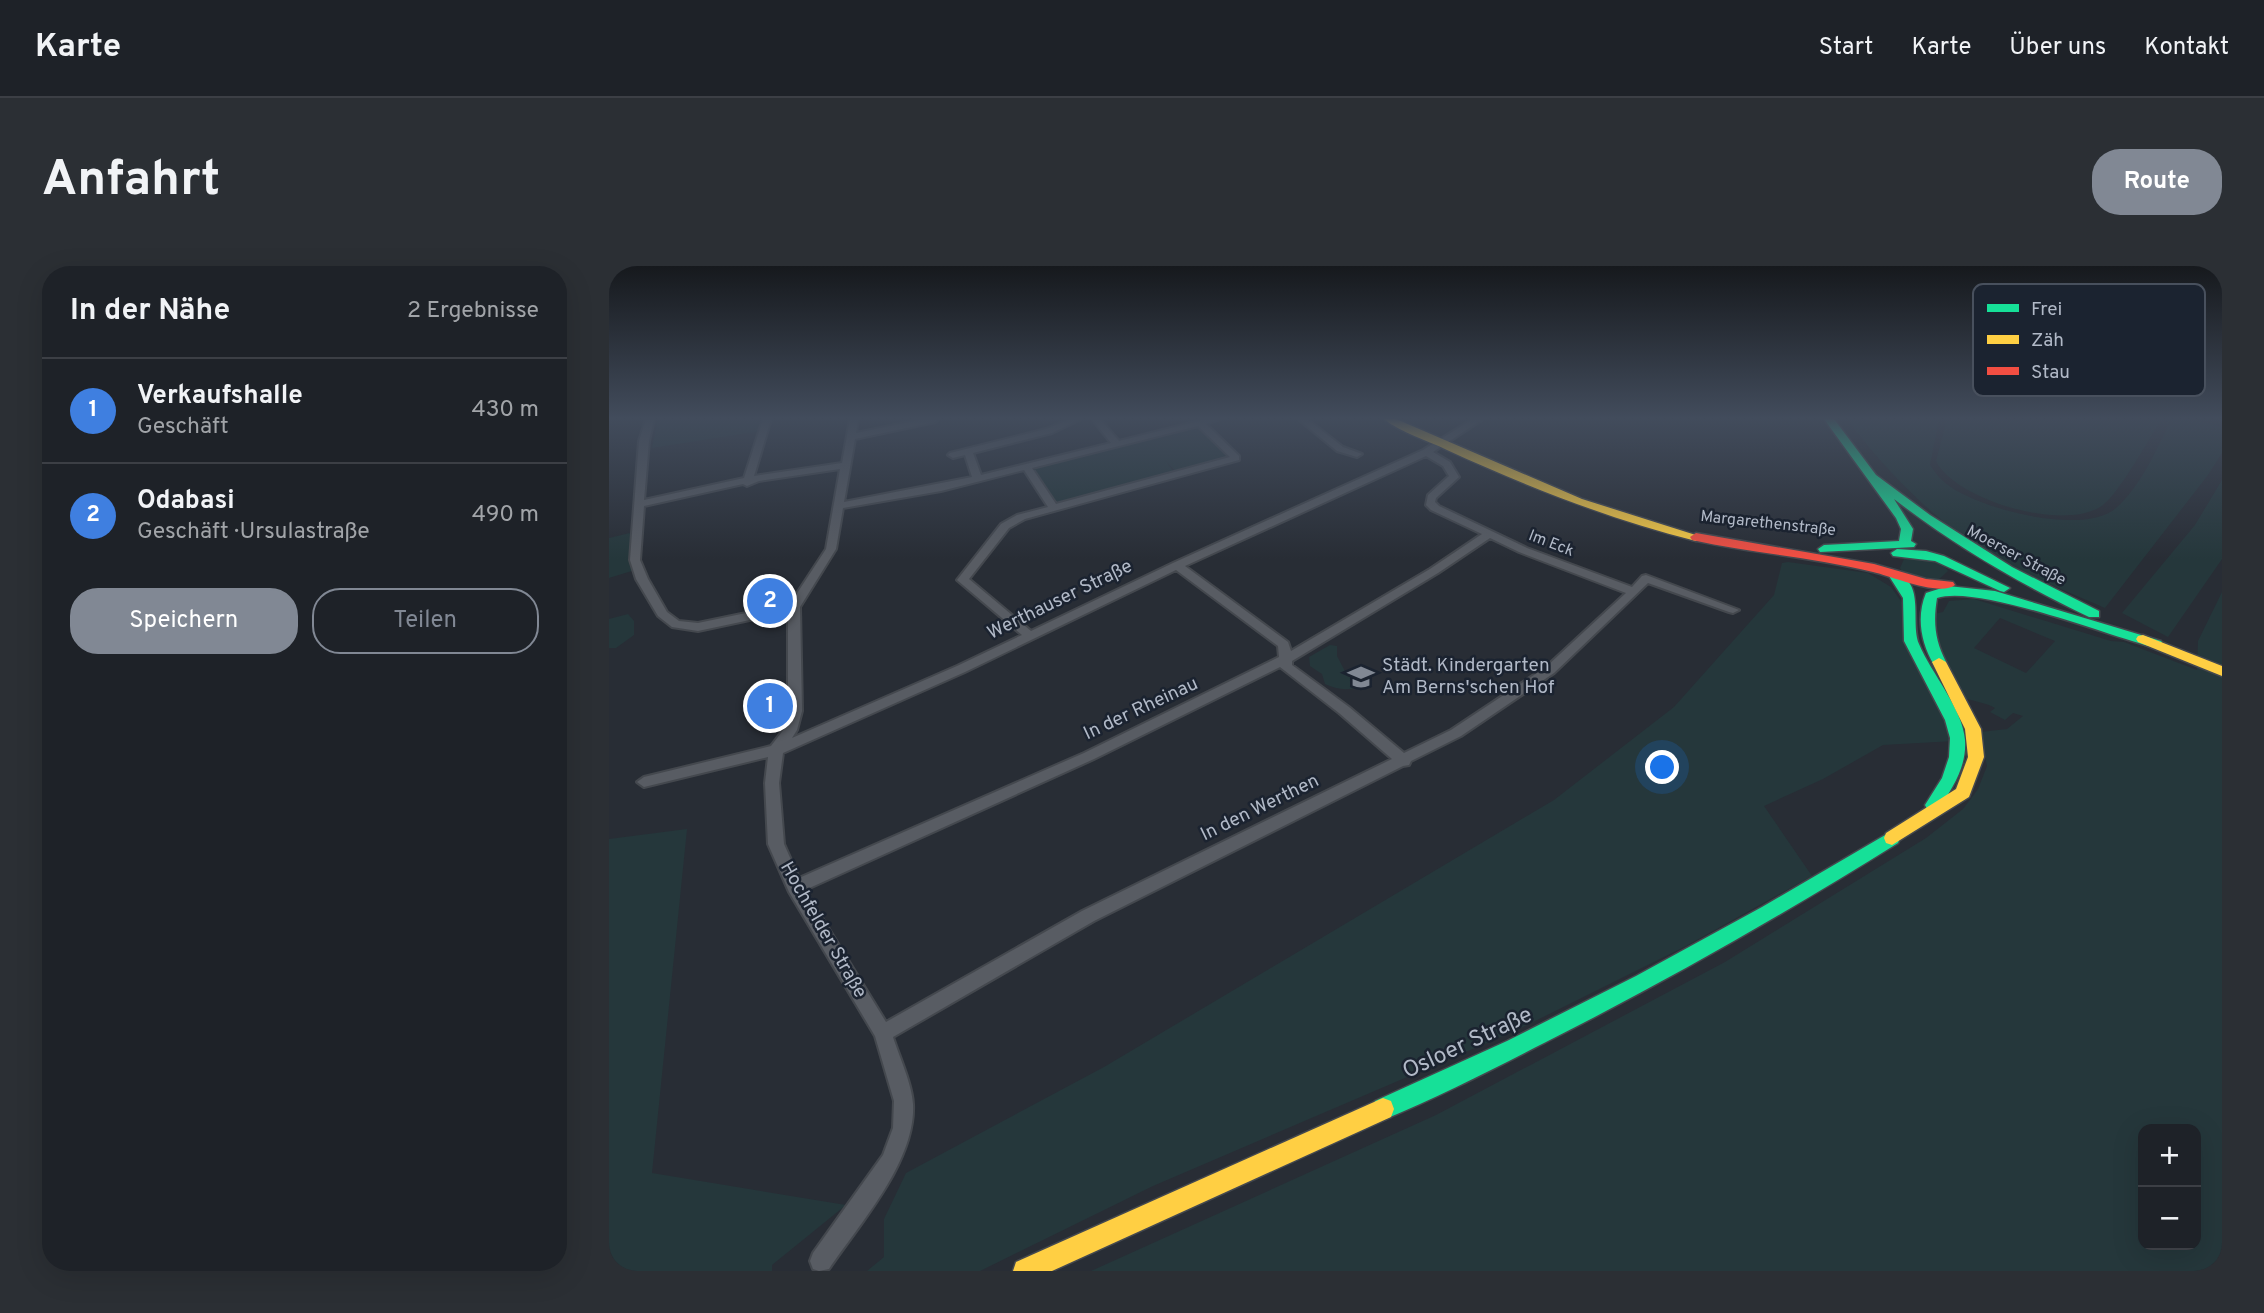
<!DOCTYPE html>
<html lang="de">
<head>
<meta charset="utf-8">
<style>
	:root { --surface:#1e2228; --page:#2b2f34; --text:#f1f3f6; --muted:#a1a4a8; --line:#3c3f45; --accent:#818894 }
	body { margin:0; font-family:Overpass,sans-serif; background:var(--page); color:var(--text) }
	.controls { position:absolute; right:21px; bottom:21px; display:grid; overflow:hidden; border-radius:14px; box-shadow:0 7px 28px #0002 }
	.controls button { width:63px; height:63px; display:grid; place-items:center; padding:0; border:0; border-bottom:2px solid var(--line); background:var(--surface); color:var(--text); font:35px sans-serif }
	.you { position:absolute; left:1054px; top:502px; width:24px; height:24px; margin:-18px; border:5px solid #fff; border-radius:50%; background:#1a73e8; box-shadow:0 0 0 10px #1a73e833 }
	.badge { display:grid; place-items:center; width:46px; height:46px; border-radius:50%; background:var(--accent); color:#fff; font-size:23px; font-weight:700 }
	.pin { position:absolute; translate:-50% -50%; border:4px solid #fff; box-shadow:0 2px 7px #0006 }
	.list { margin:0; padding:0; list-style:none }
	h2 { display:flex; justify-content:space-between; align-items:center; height:91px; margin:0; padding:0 28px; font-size:30px }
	h2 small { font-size:23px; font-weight:400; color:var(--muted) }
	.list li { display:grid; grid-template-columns:46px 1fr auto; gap:21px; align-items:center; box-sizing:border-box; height:105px; padding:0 28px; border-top:2px solid var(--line) }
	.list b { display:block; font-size:26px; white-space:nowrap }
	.list p { margin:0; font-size:23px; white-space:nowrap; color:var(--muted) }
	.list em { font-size:23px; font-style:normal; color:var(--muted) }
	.actions { display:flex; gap:14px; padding:21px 28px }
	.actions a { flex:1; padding:16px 0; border:2px solid var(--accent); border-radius:28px; text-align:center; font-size:24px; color:var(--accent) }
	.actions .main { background:var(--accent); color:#fff }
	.map { position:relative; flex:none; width:1613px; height:1005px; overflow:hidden; border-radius:28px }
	header { display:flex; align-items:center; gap:42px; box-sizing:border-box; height:98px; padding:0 35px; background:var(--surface); border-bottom:2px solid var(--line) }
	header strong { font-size:33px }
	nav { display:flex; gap:38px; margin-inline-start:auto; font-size:24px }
	.intro { display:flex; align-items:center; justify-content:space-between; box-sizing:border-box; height:168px; padding:0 42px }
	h1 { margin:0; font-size:49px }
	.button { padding:18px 32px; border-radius:28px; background:var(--accent); color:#fff; font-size:24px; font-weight:700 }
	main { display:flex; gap:42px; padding:0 42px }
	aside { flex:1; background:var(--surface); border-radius:28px; box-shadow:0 7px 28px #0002 }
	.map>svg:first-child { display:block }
	.green { fill:#25373b; fill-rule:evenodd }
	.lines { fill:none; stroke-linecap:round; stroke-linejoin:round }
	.street-casing { stroke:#44484e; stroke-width:4 }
	.fast-casing { stroke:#44484e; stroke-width:3 }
	.slow-casing { stroke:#44484e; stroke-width:3 }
	.jam-casing { stroke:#44484e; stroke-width:3 }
	.street { fill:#585c63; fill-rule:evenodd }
	.fast { fill:#16e098; fill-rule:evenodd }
	.slow { fill:#ffcf43; fill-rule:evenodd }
	.jam { fill:#f24e42; fill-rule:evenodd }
	.labels { text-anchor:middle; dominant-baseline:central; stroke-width:5; stroke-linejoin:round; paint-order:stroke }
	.far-street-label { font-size:16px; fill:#b1b9c7; stroke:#1b2330 }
	.street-label { font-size:19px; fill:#b1b9c7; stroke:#1b2330 }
	.poi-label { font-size:19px; fill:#b1b9c7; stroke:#1b2330; text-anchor:start }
	.near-street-label { font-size:23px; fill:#b1b9c7; stroke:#1b2330 }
	.key { fill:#1b2330; stroke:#48505d; stroke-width:2 }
	.key-label { font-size:19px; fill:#b1b9c7 }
</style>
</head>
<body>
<header>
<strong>Karte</strong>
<nav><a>Start</a><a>Karte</a><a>Über uns</a><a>Kontakt</a></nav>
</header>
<div class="intro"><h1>Anfahrt</h1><a class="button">Route</a></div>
<main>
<aside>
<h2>In der Nähe<small>2 Ergebnisse</small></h2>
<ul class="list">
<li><span class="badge" style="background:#3f7fe0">1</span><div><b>Verkaufshalle</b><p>Geschäft</p></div><em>430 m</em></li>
<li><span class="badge" style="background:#3f7fe0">2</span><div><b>Odabasi</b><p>Geschäft · Ursulastraße</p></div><em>490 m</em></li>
</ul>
<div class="actions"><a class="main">Speichern</a><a>Teilen</a></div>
</aside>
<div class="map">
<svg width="1613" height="1005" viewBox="0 0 1613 1005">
	<rect width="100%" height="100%" fill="#282d35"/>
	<!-- green -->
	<g class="green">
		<path d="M49,153H156L152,165L43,182Z"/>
		<path d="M1239,153H1330L1321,199C1325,204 1329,211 1334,215C1363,242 1475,271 1507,242C1531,221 1547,185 1561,156L1552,154C1539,174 1511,226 1494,239C1457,267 1346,234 1327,195L1338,153H1583L1613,161V187L1599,209L1496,342C1451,322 1401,304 1360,276C1321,248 1265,193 1239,153Z"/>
		<path d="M590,159L621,190L566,205L556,194L565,206L447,239L424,202Z"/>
		<path d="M1613,214V293L1559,371L1513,347L1586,259Z"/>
		<path d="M25,266L26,304L0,312V272Z"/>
		<path d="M1314,290L1334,298L1339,305L1328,315L1294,307L1291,302L1295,293Z"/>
		<path d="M1179,296L1259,307L1282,321L1294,338L1346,475L1274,479L1214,513L1155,540L1203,610L1077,680L908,764L544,920L371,1005H258L275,991V953L297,907L495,801L945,534L1065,441L1165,329L1173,297Z"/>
		<path d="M1613,326V1005H482L827,849L1116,696L1317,572L1354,543L1369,523L1378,500L1371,466L1398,463L1414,450L1404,447L1396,454L1381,446L1386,442C1376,436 1365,436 1353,431L1323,373L1320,349L1334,346L1340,335L1365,333L1502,375L1515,376L1588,404L1589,375ZM1391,352L1446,375L1417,407L1365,382ZM1534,863H1587V979H1534Z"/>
		<path d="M19,348L25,355V369L7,382H0V353Z"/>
		<path d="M721,379L728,380V390L739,411L751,410L756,417C745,426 728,424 716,418L713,408L701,400L700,391Z"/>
		<path d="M78,563L43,907L237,939L163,999V1005H0V573Z"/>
	</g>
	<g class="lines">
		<!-- street casing -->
		<g class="street-casing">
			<g id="street">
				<path d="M37,153H45L40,175L35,234L135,212L154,153H162L145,210L233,197L241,153H249L247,167L315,153H330L326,156L246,173L235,236L363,211L356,189L344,192L339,189L341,187L437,163L461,153H472L443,167L364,187L372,209L502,177L483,153H491L510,175L598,153H611L597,158L630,190V194L416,253L400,262L360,313L422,365L564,297L814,184L864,153H874L824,186L841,196L850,211L827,232L826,236L830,240L918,282L1023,321L1033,310L1037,309L1130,344L1124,347L1120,346L1039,317L945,407L852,470L802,495L800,499L794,500L485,655L284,771C290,790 303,818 304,838C307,895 251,957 220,1003L210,1005L204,1003L201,995L204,987L274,889L284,862L285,835L266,770L180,626L159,578L156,517L159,491L35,521L28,516L35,511L162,480L175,463L179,445V346L89,365L63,361L49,350L27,313L21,294L30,175ZM589,160L621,191L447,238L423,202ZM817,190L834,200L840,210L819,229L817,239L822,244L873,268L821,303L682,385L679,376L576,300ZM231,203L217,283L181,338L89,357L70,355L58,346L39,313L31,294L35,240L134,218L138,220L150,215ZM415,204L439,241L408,249L392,258L348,314L413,369L348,400L183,472L188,464L193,445L191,341L227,283L234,242L332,225ZM881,272L910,286L1017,327L937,401L842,464L795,487L740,441L683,399V395L829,307ZM567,304L669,380L670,391L475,487L190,612L175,578L170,517L174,487L356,406ZM671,401L730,447L783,493L473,645L277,756L196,624L485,493Z"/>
				<path d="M689,153H698L734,181L753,188L748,191L728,185Z"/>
			</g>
		</g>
		<!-- fast casing -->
		<g class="fast-casing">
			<g id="fast">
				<path d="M1215,153H1225L1267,209L1321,249L1403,301L1490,345V351H1480C1411,318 1346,280 1285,233L1304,263L1302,275L1307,278L1305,281L1211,286L1209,283L1215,279L1290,275L1292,263L1287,252Z"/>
				<path d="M1288,283L1317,285L1335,290L1401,322L1395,326L1391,325L1326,295L1284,290L1282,287Z"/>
				<path d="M1286,306C1317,317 1301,355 1310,378C1322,407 1354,443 1356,474C1358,501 1343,522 1330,543H1318L1316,539L1333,512L1340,491L1341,472L1336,454L1295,375L1294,332L1280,310Z"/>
				<path d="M1339,320L1386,325L1552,375L1554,378L1547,382C1499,370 1369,318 1328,332C1324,357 1326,374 1337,396L1330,400L1325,399C1312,377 1307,351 1317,327Z"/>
				<path d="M1283,565L1289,567L1291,572L1289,577C1175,648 1058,715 937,776C884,803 830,831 774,854L766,851L763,843L766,835L898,775L1027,710L1153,641Z"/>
			</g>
		</g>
		<!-- slow casing -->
		<g class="slow-casing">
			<g id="slow">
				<path d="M775,153H787L973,233L1093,271L1087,275C1000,253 919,221 838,184C818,174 792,167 775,153Z"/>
				<path d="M1534,369L1613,400V410L1529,376L1527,373L1529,370Z"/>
				<path d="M1330,392L1337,396L1372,463L1375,491L1360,531L1283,579L1277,577L1275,572L1277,567L1347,523L1359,491L1356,463L1323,396Z"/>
				<path d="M774,832L782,835L785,843L782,851L443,1005H404L407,996Z"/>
			</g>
		</g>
		<!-- jam casing -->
		<g class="jam-casing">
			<path id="jam" d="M1087,267L1265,298L1317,313L1344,316L1346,319C1331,331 1282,310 1264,306C1204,291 1142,287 1083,274L1081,271Z"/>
		</g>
		<!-- street -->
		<use href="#street" class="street"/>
		<!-- fast -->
		<use href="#fast" class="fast"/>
		<!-- slow -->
		<use href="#slow" class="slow"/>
		<!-- jam -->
		<use href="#jam" class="jam"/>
	</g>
	<!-- sky -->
	<linearGradient id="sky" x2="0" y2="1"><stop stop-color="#16191d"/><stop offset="0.52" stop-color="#424c5c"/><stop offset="1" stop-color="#424c5c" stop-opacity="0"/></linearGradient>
	<rect width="1613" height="293" fill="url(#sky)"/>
	<!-- icons -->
	<defs>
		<g id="school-bare" transform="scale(2.1)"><path d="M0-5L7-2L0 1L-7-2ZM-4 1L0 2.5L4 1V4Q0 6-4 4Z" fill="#818894" stroke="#1b2330" stroke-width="2.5" paint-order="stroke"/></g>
	</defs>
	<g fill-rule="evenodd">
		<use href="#school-bare" x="752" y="411"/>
	</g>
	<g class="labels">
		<!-- far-street labels -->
		<g class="far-street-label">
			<text transform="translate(1159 258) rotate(6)">Margarethenstraße</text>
			<text transform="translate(942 278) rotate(21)">Im Eck</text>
			<text transform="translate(1407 290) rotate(28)">Moerser Straße</text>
		</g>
		<!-- street labels -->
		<g class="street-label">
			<text transform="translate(451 334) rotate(-26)">Werthauser Straße</text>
			<text transform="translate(532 443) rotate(-25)">In der Rheinau</text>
			<text transform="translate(651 542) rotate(-26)">In den Werthen</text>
			<text transform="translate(214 664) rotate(60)">Hochfelder Straße</text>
		</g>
		<!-- poi labels -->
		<g class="poi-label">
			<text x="773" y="400">Städt. Kindergarten<tspan x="773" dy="22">Am Berns'schen Hof</tspan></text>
		</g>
		<!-- near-street labels -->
		<g class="near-street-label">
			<text transform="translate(859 778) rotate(-25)">Osloer Straße</text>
		</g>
	</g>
	<!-- legend -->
	<rect x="1364" y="18" width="232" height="112" rx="10" class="key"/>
	<rect x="1378" y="38" width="32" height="8" fill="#16e098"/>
	<rect x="1378" y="69" width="32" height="9" fill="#ffcf43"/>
	<rect x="1378" y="101" width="32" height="8" fill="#f24e42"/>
	<g class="key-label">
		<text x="1422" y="49">Frei</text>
		<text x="1422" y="80">Zäh</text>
		<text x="1422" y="112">Stau</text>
	</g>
</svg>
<div class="controls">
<button>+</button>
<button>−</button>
</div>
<div class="you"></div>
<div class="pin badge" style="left:161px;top:440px;background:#3f7fe0">1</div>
<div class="pin badge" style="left:161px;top:335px;background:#3f7fe0">2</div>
</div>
</main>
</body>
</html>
